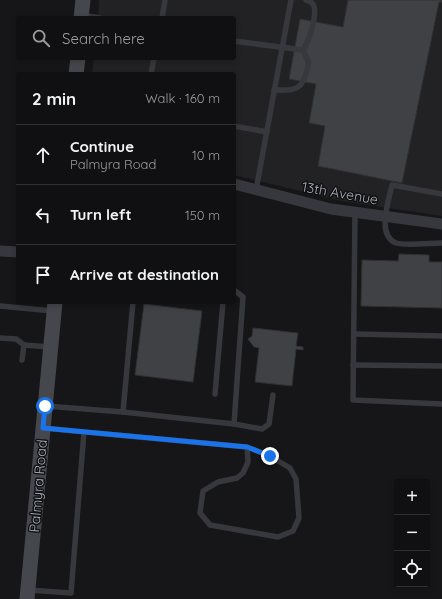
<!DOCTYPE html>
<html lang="en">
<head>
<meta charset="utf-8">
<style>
	:root { --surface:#101012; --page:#1e1e20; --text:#f1f3f6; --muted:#9c9d9f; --line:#303032 }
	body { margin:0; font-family:Quicksand,sans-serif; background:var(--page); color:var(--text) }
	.controls { position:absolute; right:12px; bottom:12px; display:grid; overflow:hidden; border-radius:4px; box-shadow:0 2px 6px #0003 }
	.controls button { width:36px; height:36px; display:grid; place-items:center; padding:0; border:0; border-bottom:1px solid var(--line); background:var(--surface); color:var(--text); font:20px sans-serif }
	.stop { position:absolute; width:12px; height:12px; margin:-9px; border:3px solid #1a73e8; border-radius:50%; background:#fff }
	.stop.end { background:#1a73e8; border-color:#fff; box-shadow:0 1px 4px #0008 }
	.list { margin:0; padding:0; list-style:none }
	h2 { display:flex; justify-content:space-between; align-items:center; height:52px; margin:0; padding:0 16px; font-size:17px }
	h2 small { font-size:13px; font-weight:400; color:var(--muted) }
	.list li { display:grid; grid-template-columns:26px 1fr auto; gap:12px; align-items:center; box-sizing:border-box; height:60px; padding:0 16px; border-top:1px solid var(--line) }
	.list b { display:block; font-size:15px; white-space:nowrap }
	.list p { margin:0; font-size:13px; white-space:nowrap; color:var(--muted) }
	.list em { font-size:13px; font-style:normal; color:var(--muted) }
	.icon { flex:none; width:22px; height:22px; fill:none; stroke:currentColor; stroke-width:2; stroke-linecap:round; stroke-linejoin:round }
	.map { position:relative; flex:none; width:442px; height:599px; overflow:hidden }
	.search { position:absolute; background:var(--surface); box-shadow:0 2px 6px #0003; left:16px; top:16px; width:220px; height:44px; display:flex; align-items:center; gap:10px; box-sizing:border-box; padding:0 14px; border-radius:4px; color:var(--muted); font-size:15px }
	.panel { position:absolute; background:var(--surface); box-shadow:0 2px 6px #0003; left:16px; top:72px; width:220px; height:232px; border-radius:4px }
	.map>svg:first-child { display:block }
	.built { fill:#222225 }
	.building { fill:#404145; stroke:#303034 }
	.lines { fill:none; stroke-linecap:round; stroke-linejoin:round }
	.service { stroke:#37383d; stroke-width:5.5 }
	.minor { stroke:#37383d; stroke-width:11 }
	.secondary { stroke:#45474d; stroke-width:15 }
	.route { stroke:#1a73e8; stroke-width:5 }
	.labels { text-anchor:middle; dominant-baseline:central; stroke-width:3; stroke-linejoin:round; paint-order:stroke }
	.street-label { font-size:14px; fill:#a8adb8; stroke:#111113 }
</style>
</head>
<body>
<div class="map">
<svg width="442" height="599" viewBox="0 0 442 599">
	<rect width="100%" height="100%" fill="#161618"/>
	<!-- built -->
	<path class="built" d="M99,0H442V216L341,201L234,175V74H92L94,58H234V18H98Z"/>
	<!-- building -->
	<g class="building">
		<path d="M348,0H442V2H439L402,183L318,166L325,126L309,123L316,84L289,79L300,19L343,27Z"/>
		<path d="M399,254L429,255V262H442V308L361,306L362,260L398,261Z"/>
		<path d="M144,304L202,311L193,382L135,375Z"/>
		<path d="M253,328L298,333L296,346L303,347V350L296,349L292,386L255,382L259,348L254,347L248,339L252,336Z"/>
	</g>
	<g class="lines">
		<!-- service -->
		<g class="service">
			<path d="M82,15L100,18"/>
			<path d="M162,18L165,0"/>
			<path d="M234,41L303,50"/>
			<path d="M303,50C309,41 317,17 314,6C313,2 310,1 306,0"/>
			<path d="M151,74L154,58"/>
			<path d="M274,90C301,91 302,88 309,63L303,50"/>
			<path d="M234,126L267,132"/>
			<path d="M256,190L291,0"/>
			<path d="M442,194L392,185C389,200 376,235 396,243C405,246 431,243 442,243"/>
			<path d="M355,212L353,400L442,404"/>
			<path d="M0,306L53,311"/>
			<path d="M354,334L442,336"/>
			<path d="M0,338L16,339L24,345"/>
			<path d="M22,360L24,345L50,347"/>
			<path d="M353,365L442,366"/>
			<path d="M215,394L223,302"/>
			<path d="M46,406L123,412L133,302"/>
			<path d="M123,412L234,424L243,297L234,290"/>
			<path d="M234,424L262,429L269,424L273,395"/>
			<path d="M84,432L247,447L270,456L290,468L296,479L299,518L293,531L278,537L210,525L200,513L203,491L218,482L237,478L243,473L248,462L247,447"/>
			<path d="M29,590L71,593L84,432L44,428"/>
		</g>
		<!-- minor -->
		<g class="minor">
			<path d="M234,184L331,209L442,224"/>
			<path d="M0,251L18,252"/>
		</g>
		<!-- secondary -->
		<g class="secondary">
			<path d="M81,18L83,0"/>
			<path d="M76,74L78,58"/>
			<path d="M27,599L55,302"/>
		</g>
	</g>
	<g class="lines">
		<!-- route -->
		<path class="route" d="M45,406L43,428L247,447L270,456"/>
	</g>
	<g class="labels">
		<!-- street labels -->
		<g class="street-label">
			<text transform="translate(340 193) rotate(10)">13th Avenue</text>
			<text transform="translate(38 486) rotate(-85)">Palmyra Road</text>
		</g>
	</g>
</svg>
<div class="controls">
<button>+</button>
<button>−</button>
<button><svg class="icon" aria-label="locate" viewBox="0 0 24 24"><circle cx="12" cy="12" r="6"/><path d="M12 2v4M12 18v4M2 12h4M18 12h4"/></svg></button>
</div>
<div class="stop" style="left:45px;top:406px"></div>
<div class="stop end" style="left:270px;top:456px"></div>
<div class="search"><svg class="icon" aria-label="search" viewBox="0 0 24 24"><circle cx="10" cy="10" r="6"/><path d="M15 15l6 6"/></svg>Search here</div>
<section class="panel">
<h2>2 min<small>Walk · 160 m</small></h2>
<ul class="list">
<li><svg class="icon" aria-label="ahead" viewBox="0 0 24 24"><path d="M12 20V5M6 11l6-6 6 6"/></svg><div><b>Continue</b><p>Palmyra Road</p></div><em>10 m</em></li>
<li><svg class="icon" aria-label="left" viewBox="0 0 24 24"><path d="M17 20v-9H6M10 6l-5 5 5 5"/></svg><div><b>Turn left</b></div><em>150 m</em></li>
<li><svg class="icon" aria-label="arrive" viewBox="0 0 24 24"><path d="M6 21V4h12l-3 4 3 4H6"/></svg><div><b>Arrive at destination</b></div></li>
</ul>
</section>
</div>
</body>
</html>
